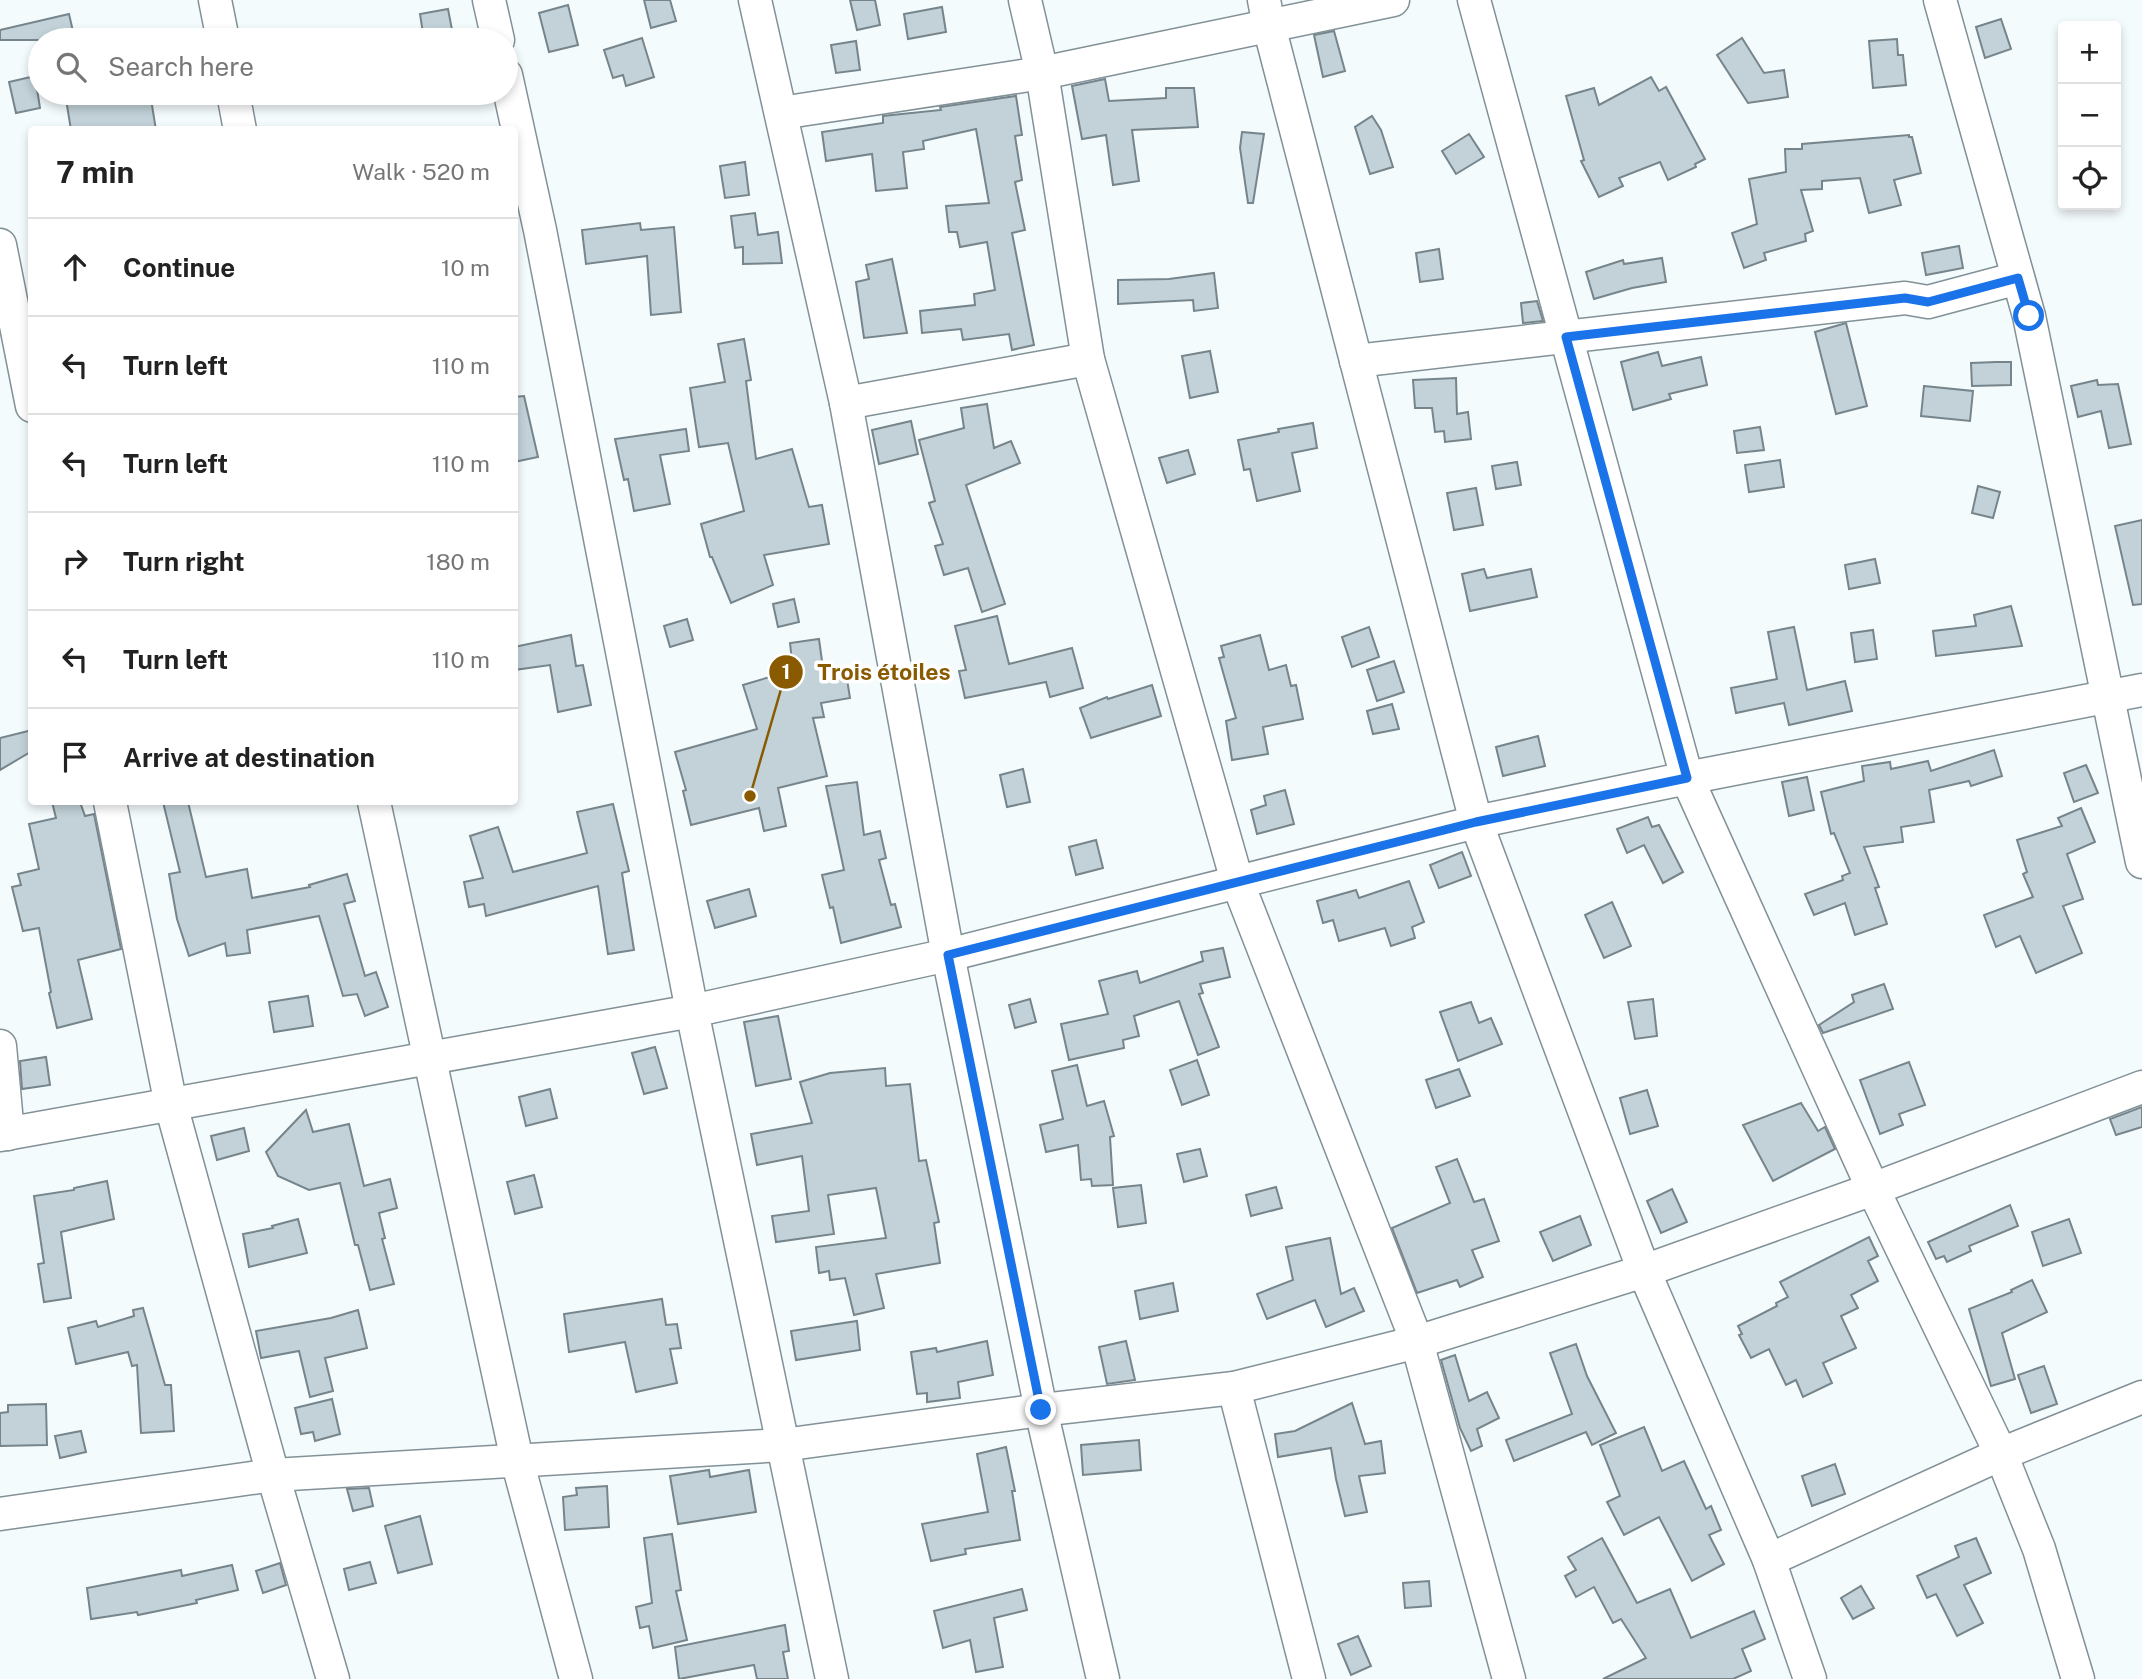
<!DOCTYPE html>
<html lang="en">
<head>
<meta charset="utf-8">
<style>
	:root { --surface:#fff; --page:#f2f2f2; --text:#222; --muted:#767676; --line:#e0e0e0 }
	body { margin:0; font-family:"Public Sans",sans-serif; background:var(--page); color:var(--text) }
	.controls { position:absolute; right:21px; top:21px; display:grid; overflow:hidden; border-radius:7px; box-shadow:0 4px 10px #0003 }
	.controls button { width:63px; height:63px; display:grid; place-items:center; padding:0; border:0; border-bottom:2px solid var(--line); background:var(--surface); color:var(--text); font:35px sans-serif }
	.stop { position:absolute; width:21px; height:21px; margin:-16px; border:5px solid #1a73e8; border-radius:50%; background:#fff }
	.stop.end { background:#1a73e8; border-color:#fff; box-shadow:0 2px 7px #0008 }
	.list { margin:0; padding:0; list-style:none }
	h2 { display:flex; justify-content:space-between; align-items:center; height:91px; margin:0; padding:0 28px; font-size:30px }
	h2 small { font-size:23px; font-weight:400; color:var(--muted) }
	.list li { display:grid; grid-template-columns:46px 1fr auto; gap:21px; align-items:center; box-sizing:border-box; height:98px; padding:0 28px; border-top:2px solid var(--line) }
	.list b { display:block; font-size:26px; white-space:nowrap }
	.list em { font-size:23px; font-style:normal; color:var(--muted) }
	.icon { flex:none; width:38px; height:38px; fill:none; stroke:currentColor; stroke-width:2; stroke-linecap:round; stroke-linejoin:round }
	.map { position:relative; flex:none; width:2142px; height:1679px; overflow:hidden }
	.search { position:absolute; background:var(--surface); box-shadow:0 4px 10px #0003; left:28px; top:28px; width:490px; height:77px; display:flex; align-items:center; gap:18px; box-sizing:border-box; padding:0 24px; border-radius:38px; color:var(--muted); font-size:26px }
	.panel { position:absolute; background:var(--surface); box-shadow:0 4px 10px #0003; left:28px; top:126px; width:490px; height:679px; border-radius:7px }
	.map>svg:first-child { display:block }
	.building { fill:#c2d2d8; stroke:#76858b; stroke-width:2 }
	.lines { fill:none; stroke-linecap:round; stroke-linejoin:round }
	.minor-casing { stroke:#829197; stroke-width:35 }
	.minor { stroke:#fff; stroke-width:32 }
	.route { stroke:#1a73e8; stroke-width:9 }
	.leader { fill:none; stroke:#895a00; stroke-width:2.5 }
	.callout-dot { fill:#895a00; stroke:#fff; stroke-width:2.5 }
	.mark-label { font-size:21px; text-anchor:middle; font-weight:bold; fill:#fff }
	.callout-label { font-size:23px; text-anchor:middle; font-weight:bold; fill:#895a00; stroke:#fff; stroke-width:7; stroke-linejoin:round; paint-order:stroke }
</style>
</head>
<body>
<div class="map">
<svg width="2142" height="1679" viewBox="0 0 2142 1679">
	<rect width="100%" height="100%" fill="#f4fbfd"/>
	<!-- building -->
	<g class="building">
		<path d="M644,0H670L676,21L651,28Z"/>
		<path d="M850,0H875L880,25L857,30Z"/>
		<path d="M568,5L578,45L549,52L539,13Z"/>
		<path d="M942,7L946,32L908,39L904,14Z"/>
		<path d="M448,9L454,40H424L420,14Z"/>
		<path d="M69,14L75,40H0V30Z"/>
		<path d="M2001,19L2011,49L1985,58L1976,27Z"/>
		<path d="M1334,31L1345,71L1323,77L1314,35Z"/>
		<path d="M642,38L654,77L626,86L623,75L613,78L604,50Z"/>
		<path d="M1742,38L1764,73L1784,70L1788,97L1748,103L1717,55Z"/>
		<path d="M1897,39L1898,55H1903L1906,85L1873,88L1869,41Z"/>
		<path d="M856,41L860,70L836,73L831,45Z"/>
		<path d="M35,76L40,108L16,113L9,82Z"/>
		<path d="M1651,77L1659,91L1666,87L1705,159L1695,164L1696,167L1668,180L1660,162L1619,178L1623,186L1599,197L1581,161L1584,160L1566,96L1594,88L1599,105Z"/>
		<path d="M1105,79L1109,101L1166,98V88H1194L1198,127L1132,130L1139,181L1113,185L1106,135L1082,139L1072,86Z"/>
		<path d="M65,93H150L156,130H71Z"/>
		<path d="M1016,96L1022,135L1015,136L1022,180L1015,182L1025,230L1012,233L1034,345L1012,350L1009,334L963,340L961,329L922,333L920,311L975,305L974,294L995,290L987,242L960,247L957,232H949L946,206L989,203L976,129L923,141L924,149L903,152L907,188L876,191L872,154L826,161L822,132L883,123V116L941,110L940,107Z"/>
		<path d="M1372,116L1381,130L1393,167L1370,174L1355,127Z"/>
		<path d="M1242,132L1264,134L1253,203H1248L1240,148Z"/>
		<path d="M1469,134L1484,157L1456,174L1442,151Z"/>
		<path d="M1909,135V137H1912L1921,173L1894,180L1901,205L1869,213L1860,178L1822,181V189L1801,190L1813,231L1805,234L1806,241L1764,253L1766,260L1744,268L1732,233L1757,224L1749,179L1786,172L1785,149H1802V144Z"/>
		<path d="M745,162L749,195L725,198L720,166Z"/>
		<path d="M755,213L758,235L778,232L782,263L743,264V247L735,248L731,216Z"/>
		<path d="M640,223L641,230L674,227L681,312L651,315L647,256L586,264L582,230Z"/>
		<path d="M1959,246L1963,268L1926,275L1922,253Z"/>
		<path d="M1439,249L1443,279L1420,282L1416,253Z"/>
		<path d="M1662,258L1666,282L1632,288L1594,299L1586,272L1623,260L1624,264Z"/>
		<path d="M892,259L907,333L864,338L856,282L869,279L866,265Z"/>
		<path d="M1214,273L1218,308L1194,311L1193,300L1118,304V280L1169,279Z"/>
		<path d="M1537,301L1543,321L1523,323L1521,303Z"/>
		<path d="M1846,323L1867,406L1836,414L1815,332Z"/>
		<path d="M744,339L751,380L746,381L756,459L792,449L809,507L822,505L829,544L764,555L773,585L731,603L712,557H710L701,524L744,511L728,443L699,447L690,388L725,382L718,344Z"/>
		<path d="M1210,351L1218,392L1190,398L1182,356Z"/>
		<path d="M1658,352L1662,366L1701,357L1707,385L1669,394L1671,399L1633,410L1621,362Z"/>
		<path d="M1996,362H2011V385L1972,386L1971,363Z"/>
		<path d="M1456,378L1457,414L1468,412L1471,439L1445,442L1444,431L1435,432L1432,408H1415L1413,380Z"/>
		<path d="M2097,380L2098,385L2118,384L2131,444L2109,448L2101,411L2078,417L2071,386Z"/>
		<path d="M1924,386L1973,391L1970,421L1921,416Z"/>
		<path d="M524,396L538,457L514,462V397Z"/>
		<path d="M987,404L994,448L1011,441L1020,463L966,485L1005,604L982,612L968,568L944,575L935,546L943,544L929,503L935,501L919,440L964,428L961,408Z"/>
		<path d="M911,421L918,454L879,464L872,430Z"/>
		<path d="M1313,423L1317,448L1292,453L1300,491L1257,501L1250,469L1244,470L1238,440L1279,432L1278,429Z"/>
		<path d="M1760,427L1764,450L1737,453L1734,431Z"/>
		<path d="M686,429L689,451L660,455L670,504L634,511L628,479L624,480L615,439Z"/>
		<path d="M1188,450L1195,474L1167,483L1159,458Z"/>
		<path d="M1780,460L1784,487L1749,492L1745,465Z"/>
		<path d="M1517,462L1521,485L1496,489L1492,466Z"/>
		<path d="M1978,486L2000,492L1993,518L1972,513Z"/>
		<path d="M1476,488L1483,525L1454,530L1447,493Z"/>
		<path d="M2142,520V604L2133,605L2115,526Z"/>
		<path d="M1875,559L1880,583L1849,589L1845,565Z"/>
		<path d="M1484,569L1487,578L1531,569L1537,597L1470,611L1462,574Z"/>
		<path d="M794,599L799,622L778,627L773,604Z"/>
		<path d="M2011,606L2022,646L1936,656L1933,631L1976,626L1974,615Z"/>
		<path d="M997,616L1009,664L1072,648L1083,688L1050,697L1046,682L965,698L959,671L966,670L955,626Z"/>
		<path d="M687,619L693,640L670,647L664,626Z"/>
		<path d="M1369,627L1379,657L1352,667L1342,637Z"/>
		<path d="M1794,627L1807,690L1845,681L1852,711L1789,725L1784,703L1736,713L1731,688L1777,679L1768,632Z"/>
		<path d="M1873,630L1877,659L1855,662L1851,633Z"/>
		<path d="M571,635L576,666L583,665L591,705L558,712L550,665L514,670V647Z"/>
		<path d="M1260,635L1269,670L1286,665L1291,686L1296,685L1303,719L1263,727L1268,754L1232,760L1226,721L1236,718L1219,658L1224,657L1221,646Z"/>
		<path d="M819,639L824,676L846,673L850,698L821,703L824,717L813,718L827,776L778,788L786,826L764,831L759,808L691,825L683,791L686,790L675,752L757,729L743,685L793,670L790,643Z"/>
		<path d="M1394,661L1404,692L1377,701L1367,670Z"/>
		<path d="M1152,685L1161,716L1091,738L1080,708L1107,697L1108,699Z"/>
		<path d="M1392,704L1399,729L1373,734L1367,711Z"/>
		<path d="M32,730V751L0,770V738Z"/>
		<path d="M1538,736L1545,766L1503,776L1496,747Z"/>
		<path d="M1994,750L2002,776L1971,786L1969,781L1929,790L1934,822L1901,827L1903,842L1864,847L1879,887L1875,888L1887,924L1855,935L1845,903L1814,915L1805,894L1843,880L1842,876L1850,873L1834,833L1831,834L1821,792L1864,781L1862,766L1890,762L1891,769L1928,761L1931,771Z"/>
		<path d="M2086,765L2098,793L2074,802L2064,773Z"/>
		<path d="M1023,769L1030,802L1007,807L1000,775Z"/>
		<path d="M1807,777L1814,810L1789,816L1782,782Z"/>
		<path d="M857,782L864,835L880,831L886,858L879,860L891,905L895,904L901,927L841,943L833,907L830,908L822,875L844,870L826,786Z"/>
		<path d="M1285,790L1294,824L1257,834L1251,810L1266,805L1264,796Z"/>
		<path d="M52,802H80L85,816L94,814L121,949L78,960L92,1019L57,1028L49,993L51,992L39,928L23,931L12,887L21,885L18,874L39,869L29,824L56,818Z"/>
		<path d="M163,802H188L206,877L247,869L252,898L310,887L309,885L347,874L355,901L344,904L365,976L376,972L388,1007L365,1016L357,994L343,996L319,916L247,930L250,953L227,956L225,943L189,956L177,919L169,874L180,872Z"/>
		<path d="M613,804L629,871L622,873L634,950L608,954L598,886L486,916L484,904L469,907L464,882L483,878L470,836L498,827L513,872L587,853L577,812Z"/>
		<path d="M2081,808L2095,842L2067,854L2083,899L2063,906L2082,953L2036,973L2020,936L1996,947L1984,915L2033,897L2023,874L2027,872L2017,840L2062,826L2058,818Z"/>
		<path d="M1648,817L1652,827L1659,825L1683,872L1663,883L1644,845L1627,853L1617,829Z"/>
		<path d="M1096,840L1103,868L1076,875L1069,847Z"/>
		<path d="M1462,852L1471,876L1439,888L1430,865Z"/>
		<path d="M1409,881L1424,922L1412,927L1415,938L1391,946L1385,928L1339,941L1333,920L1323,923L1317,901L1356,890L1359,898Z"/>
		<path d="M749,889L756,916L715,928L707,901Z"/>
		<path d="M1612,902L1631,946L1604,958L1585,915Z"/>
		<path d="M1223,948L1230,977L1200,984L1203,993L1199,994L1219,1047L1198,1055L1179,1001L1134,1016L1139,1036L1123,1040L1124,1048L1069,1060L1061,1024L1108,1014L1099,981L1137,971L1140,983L1203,961L1201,952Z"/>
		<path d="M1884,984L1893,1009L1823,1033L1819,1025L1854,1002L1852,995Z"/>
		<path d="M308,996L313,1026L274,1032L269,1002Z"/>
		<path d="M1030,999L1036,1022L1015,1028L1009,1005Z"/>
		<path d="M1653,999L1657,1036L1635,1039L1628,1002Z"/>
		<path d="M1471,1002L1479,1023L1491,1018L1502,1044L1458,1061L1440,1012Z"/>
		<path d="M778,1016L791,1079L756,1086L744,1022Z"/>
		<path d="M655,1047L667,1088L644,1094L632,1053Z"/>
		<path d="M46,1057L50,1085L22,1089L20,1061Z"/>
		<path d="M1197,1060L1209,1095L1182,1105L1170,1070Z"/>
		<path d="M1909,1062L1925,1105L1899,1114L1903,1125L1880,1134L1860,1080Z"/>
		<path d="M1077,1065L1087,1106L1104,1101L1114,1136L1110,1137L1113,1185L1092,1186L1091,1179L1081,1180L1078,1145L1046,1152L1040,1125L1063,1119L1052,1071Z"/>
		<path d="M885,1068L886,1086L910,1084L919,1161L926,1160L939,1222L934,1223L940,1263L876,1274L884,1308L854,1315L845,1278L830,1280L829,1271L819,1273L816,1247L886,1238L876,1188L828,1195L834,1234L776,1242L772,1216L809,1211L802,1156L757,1165L751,1134L812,1123L800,1082L830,1073Z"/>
		<path d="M1459,1069L1470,1096L1436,1108L1426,1080Z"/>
		<path d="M550,1089L557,1118L526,1126L519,1097Z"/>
		<path d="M1647,1090L1658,1126L1630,1134L1620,1098Z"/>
		<path d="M1801,1103L1818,1131L1825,1127L1835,1149L1773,1181L1743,1125Z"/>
		<path d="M2142,1107V1127L2116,1135L2110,1119Z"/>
		<path d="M306,1110L313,1132L349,1124L364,1186L390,1179L397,1208L379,1213L385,1238L382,1239L394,1284L370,1290L358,1245H355L340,1183L309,1190L278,1176L266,1152Z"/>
		<path d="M244,1128L249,1151L217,1160L211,1136Z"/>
		<path d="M1200,1149L1207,1176L1184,1182L1177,1154Z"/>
		<path d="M1457,1159L1474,1202L1484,1199L1499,1241L1472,1250L1483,1277L1460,1287L1457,1280L1417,1293L1392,1228L1450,1203L1436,1167Z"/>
		<path d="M534,1175L542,1207L515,1214L507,1182Z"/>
		<path d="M107,1181L114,1219L61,1232L71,1298L44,1302L38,1264L44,1263L34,1196L74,1190V1188Z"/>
		<path d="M1141,1185L1146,1223L1118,1227L1113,1188Z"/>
		<path d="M1276,1187L1282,1208L1251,1216L1246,1195Z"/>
		<path d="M1672,1189L1687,1222L1661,1233L1647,1201Z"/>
		<path d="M2010,1205L2018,1226L1969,1246L1971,1251L1947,1262L1944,1256L1936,1259L1928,1242Z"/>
		<path d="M1580,1216L1591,1245L1553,1261L1540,1232Z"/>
		<path d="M298,1219L307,1253L249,1267L243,1234L273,1228L272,1226Z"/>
		<path d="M2069,1219L2081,1253L2043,1266L2032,1232Z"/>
		<path d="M1869,1237L1878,1256L1868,1261L1878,1281L1851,1295L1858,1308L1841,1316L1856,1348L1823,1363L1832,1383L1803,1397L1796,1380L1786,1385L1769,1349L1751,1358L1739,1335L1742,1334L1738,1326L1777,1306L1776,1303L1788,1297L1780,1282Z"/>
		<path d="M1330,1238L1341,1294L1354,1288L1364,1311L1326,1327L1315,1300L1267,1319L1257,1294L1293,1280L1286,1247Z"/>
		<path d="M2032,1280L2047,1312L2002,1333L2015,1379L1991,1386L1969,1309L2012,1292L2011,1290Z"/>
		<path d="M1173,1283L1178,1311L1140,1319L1135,1291Z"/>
		<path d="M662,1299L666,1325L677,1324L681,1348L670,1349L677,1383L636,1392L625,1342L569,1352L564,1314Z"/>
		<path d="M143,1308L165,1385H171L174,1431L141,1433L137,1365L132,1366L128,1352L76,1364L68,1328L96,1321L98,1327L134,1316L133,1310Z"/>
		<path d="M358,1310L367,1348L325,1358L333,1391L310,1397L299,1351L261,1358L256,1331L331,1318Z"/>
		<path d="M857,1321L860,1350L796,1360L791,1331Z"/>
		<path d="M987,1341L993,1375L958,1382L960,1398L927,1402V1393L917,1394L911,1352L936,1348L937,1352Z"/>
		<path d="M1126,1341L1135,1380L1107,1384L1099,1347Z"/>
		<path d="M1576,1344L1587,1376L1616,1433L1592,1445L1586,1432L1514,1461L1506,1440L1572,1414L1550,1353Z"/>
		<path d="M1455,1355L1469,1401L1487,1392L1499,1418L1477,1429L1482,1446L1471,1451L1460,1428L1441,1360Z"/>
		<path d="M2044,1366L2057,1404L2031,1413L2018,1375Z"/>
		<path d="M332,1399L340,1434L315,1441L313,1432L301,1434L295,1408Z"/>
		<path d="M1352,1403L1365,1444L1381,1441L1385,1473L1359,1476L1367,1512L1345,1516L1336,1479L1331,1448L1278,1457L1275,1434L1295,1431Z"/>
		<path d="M46,1404L47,1445L0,1446V1413L8,1412V1405Z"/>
		<path d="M1644,1427L1662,1471L1684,1461L1706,1509L1711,1506L1721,1530L1709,1535L1724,1564L1692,1581L1659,1517L1624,1535L1607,1502L1620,1496L1600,1445Z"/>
		<path d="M81,1431L86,1452L60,1458L55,1436Z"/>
		<path d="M1139,1440L1141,1470L1083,1475L1081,1445Z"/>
		<path d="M1006,1447L1015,1491H1012L1020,1540L965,1549L966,1554L931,1561L922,1524L988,1512L977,1454Z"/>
		<path d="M1835,1464L1845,1494L1812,1506L1802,1476Z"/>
		<path d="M709,1470L710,1477L749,1470L756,1512L678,1524L670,1476Z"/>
		<path d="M607,1486L609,1527L565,1530L563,1497L577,1495L576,1488Z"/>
		<path d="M369,1488L373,1506L353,1511L347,1489Z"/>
		<path d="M420,1516L432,1564L398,1573L385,1526Z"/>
		<path d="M672,1534L681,1590L676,1591L687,1640L653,1648L649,1626L640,1628L636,1607L652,1603L644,1538Z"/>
		<path d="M1602,1538L1637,1603L1670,1589L1691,1638L1754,1611L1765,1639L1742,1649L1751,1671L1733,1679H1603L1646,1658L1621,1619L1613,1623L1594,1587L1576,1597L1565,1576L1576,1570L1568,1557Z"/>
		<path d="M1976,1538L1991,1573L1964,1585L1983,1623L1957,1636L1936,1594L1927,1598L1917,1576L1959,1557L1955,1546Z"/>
		<path d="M370,1562L376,1583L349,1590L344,1569Z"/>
		<path d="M280,1563L286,1585L263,1593L256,1571Z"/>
		<path d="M232,1565L238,1590L196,1600L197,1603L138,1615L137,1612L91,1619L87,1588L181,1570L182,1576Z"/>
		<path d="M1429,1581L1431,1606L1405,1608L1403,1583Z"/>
		<path d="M1861,1586L1874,1608L1853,1619L1841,1598Z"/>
		<path d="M1022,1589L1027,1610L994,1618L1003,1667L976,1672L970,1640L943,1648L934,1611Z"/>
		<path d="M785,1625L789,1651L783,1652L788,1679H757L754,1665L679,1679L675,1647Z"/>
		<path d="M1358,1636L1371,1666L1351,1675L1338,1644Z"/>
	</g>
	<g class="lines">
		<!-- minor casing -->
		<g class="minor-casing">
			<g id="minor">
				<path d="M215,0L223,40"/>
				<path d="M489,0L498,40"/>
				<path d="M755,0L846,403L948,955L1041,1410L1103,1679"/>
				<path d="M1025,0L1042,73L1088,359L1237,881L1417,1342L1509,1679"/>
				<path d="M1264,0L1269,26L1476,822L1644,1271L1769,1560L1810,1679"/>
				<path d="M1474,0L1687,778L1873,1189L2001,1454L2039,1549L2078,1679"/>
				<path d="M1940,0L2029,316L2142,862"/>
				<path d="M506,75L540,230L692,1011L832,1679"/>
				<path d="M233,93L240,130"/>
				<path d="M781,113L1042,73L1393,0"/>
				<path d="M0,245L32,406"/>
				<path d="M1356,361L1905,298L1928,302L2018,278"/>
				<path d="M846,403L1088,359"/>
				<path d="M110,802L171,1105L273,1475L333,1679"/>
				<path d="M374,802L517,1460L576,1679"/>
				<path d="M0,1046L8,1134"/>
				<path d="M0,1135L692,1011L948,955L1476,822L1687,778L2142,690"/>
				<path d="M1234,1388L1309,1679"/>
				<path d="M0,1514L273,1475L783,1445L1041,1410L1234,1388L1417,1342L1644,1271L1873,1189L2142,1087"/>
				<path d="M1769,1560L2001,1454L2142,1397"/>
			</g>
		</g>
		<!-- minor -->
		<use href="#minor" class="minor"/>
	</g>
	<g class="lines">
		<!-- route -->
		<path class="route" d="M1041,1410L948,955L1476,822L1687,778L1566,337L1905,298L1928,302L2018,278L2029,316"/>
	</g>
	<!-- callouts -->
	<path class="leader" d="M750 796L786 672"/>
	<g class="callout-dot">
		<circle cx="750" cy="796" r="7"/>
		<circle cx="786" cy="672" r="18"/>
	</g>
	<g class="mark-label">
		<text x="786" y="679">1</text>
	</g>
	<g class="callout-label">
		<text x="884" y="680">Trois étoiles</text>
	</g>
</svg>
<div class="controls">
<button>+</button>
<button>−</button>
<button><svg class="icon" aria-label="locate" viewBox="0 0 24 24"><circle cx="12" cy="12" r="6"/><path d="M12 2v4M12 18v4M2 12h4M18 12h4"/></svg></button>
</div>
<div class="stop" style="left:2029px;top:316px"></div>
<div class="stop end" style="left:1041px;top:1410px"></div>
<div class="search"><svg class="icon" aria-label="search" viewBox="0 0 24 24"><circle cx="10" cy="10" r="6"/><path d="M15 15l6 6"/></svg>Search here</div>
<section class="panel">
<h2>7 min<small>Walk · 520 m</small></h2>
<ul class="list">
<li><svg class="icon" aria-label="ahead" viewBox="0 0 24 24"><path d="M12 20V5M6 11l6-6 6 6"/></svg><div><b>Continue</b></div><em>10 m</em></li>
<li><svg class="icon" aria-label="left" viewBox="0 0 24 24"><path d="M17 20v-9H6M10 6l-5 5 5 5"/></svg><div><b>Turn left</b></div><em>110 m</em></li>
<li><svg class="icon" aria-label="left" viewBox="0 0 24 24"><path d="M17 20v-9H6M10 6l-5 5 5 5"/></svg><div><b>Turn left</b></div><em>110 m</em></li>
<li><svg class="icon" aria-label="right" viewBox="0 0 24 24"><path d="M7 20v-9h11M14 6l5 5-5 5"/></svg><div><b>Turn right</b></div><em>180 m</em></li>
<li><svg class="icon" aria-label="left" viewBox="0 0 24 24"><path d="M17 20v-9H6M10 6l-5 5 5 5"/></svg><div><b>Turn left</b></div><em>110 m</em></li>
<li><svg class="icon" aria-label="arrive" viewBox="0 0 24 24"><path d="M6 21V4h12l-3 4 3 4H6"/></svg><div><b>Arrive at destination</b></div></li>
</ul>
</section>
</div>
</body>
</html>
